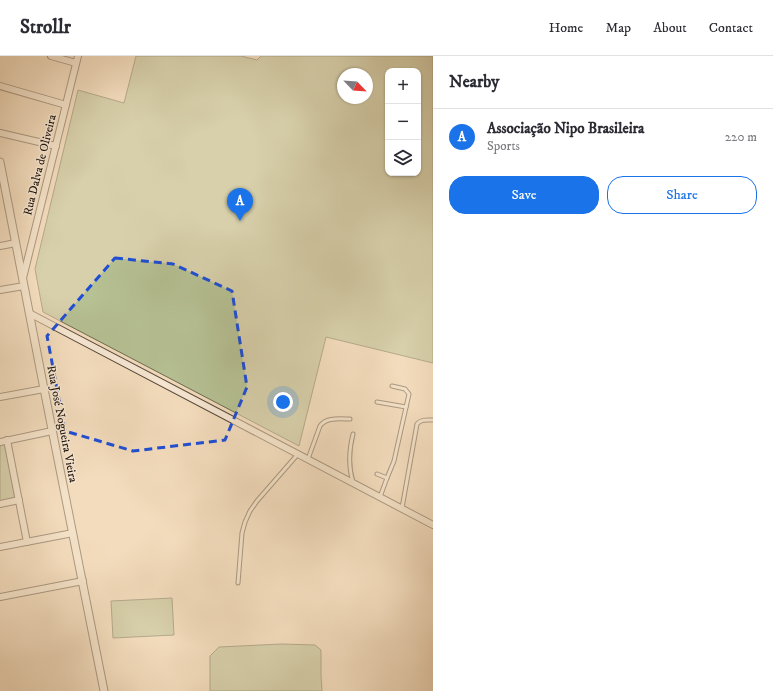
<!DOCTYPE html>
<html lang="en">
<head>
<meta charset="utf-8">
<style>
	:root { --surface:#fff; --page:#f7f7f7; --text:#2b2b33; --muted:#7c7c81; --line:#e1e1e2; --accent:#1a73e8 }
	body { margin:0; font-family:"IM FELL DW Pica",serif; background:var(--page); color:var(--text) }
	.controls { position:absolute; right:12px; top:12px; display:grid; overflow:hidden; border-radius:8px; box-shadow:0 1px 3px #0004 }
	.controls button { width:36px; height:36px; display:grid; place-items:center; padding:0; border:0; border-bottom:1px solid var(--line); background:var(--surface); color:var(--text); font:20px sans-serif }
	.compass { position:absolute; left:337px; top:12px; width:36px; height:36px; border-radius:50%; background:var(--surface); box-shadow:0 1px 3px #0004; rotate:115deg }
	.you { position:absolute; left:283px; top:346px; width:14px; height:14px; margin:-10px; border:3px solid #fff; border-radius:50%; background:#1a73e8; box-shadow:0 0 0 6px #1a73e833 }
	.badge { display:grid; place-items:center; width:26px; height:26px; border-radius:50%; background:var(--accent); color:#fff; font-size:13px; font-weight:700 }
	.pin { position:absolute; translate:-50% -33px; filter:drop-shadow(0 1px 2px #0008) }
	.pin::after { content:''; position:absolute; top:21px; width:14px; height:12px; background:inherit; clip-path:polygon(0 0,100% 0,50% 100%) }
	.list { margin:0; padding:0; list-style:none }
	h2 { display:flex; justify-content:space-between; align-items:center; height:52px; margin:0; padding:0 16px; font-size:17px }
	h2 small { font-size:13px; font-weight:400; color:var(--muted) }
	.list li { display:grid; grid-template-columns:26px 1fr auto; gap:12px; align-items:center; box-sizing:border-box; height:56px; padding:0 16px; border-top:1px solid var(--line) }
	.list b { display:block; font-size:15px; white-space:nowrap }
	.list p { margin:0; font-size:13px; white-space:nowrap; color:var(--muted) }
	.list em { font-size:13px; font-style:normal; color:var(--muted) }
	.actions { display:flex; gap:8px; padding:12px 16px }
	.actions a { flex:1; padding:9px 0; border:1px solid var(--accent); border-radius:16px; text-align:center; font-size:14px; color:var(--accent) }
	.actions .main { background:var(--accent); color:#fff }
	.icon { flex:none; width:22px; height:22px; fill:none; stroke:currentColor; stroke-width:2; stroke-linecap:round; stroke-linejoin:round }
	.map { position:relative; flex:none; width:433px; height:635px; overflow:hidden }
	header { display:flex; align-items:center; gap:24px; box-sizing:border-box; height:56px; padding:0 20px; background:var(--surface); border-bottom:1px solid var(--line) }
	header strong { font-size:19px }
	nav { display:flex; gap:22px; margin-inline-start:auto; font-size:14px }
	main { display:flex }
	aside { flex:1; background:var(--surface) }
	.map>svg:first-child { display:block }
	.green { fill:#b6c194; stroke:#6c6c51; fill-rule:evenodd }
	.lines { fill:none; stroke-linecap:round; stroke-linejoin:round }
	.service-casing { stroke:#56483a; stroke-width:5 }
	.minor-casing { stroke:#56483a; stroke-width:8 }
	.tertiary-casing { stroke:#56483a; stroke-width:9 }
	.service { stroke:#f7e8d4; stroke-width:3 }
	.minor { stroke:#f7e8d4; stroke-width:6 }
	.tertiary { stroke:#f7e8d4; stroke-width:7 }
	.marked { fill:none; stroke:#1d4ed8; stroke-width:3; stroke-dasharray:8 5; stroke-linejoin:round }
	.labels { text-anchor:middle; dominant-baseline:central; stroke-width:3; stroke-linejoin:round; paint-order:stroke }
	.street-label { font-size:12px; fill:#21160e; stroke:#f7e8d4 }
</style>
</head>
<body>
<header>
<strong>Strollr</strong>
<nav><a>Home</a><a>Map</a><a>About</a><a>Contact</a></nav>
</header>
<main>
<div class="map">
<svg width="433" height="635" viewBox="0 0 433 635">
	<rect width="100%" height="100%" fill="#f3dcbd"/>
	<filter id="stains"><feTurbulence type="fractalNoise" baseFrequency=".005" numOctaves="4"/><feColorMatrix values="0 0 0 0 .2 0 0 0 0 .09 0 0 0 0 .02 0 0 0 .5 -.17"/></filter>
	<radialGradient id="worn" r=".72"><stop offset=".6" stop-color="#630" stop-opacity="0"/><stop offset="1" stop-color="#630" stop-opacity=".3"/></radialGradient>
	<!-- green -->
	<g class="green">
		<path d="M136,0H241L257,4L261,0H433V307L326,281L299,390L43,256L35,213L78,34L124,47ZM388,15H418V117H388ZM343,18H367V42H343Z"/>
		<path d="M5,388L15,442L0,445V389Z"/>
		<path d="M172,542L174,579L113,582L111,545Z"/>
		<path d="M282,588L315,589L321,594V620L322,635H210V600L219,591Z"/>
	</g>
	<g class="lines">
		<!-- service casing -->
		<g class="service-casing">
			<g id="service">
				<path d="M377,346L406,351"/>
				<path d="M308,403L320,370C326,361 340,363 350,363"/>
				<path d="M377,418L387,422"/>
				<path d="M353,426C348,410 349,394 353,378"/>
				<path d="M380,441L387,422L394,405L409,338L405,333L392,330"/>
				<path d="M402,452L417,368C421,363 427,364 433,364"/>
				<path d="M238,527L242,477L245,466L250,455L257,445L298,398"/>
			</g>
		</g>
		<!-- minor casing -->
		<g class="minor-casing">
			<g id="minor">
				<path d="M51,0L76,7"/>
				<path d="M0,30L66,49"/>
				<path d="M0,77L56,90"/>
				<path d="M0,190L16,187"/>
				<path d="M23,222L78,0"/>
				<path d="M0,234L24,230"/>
				<path d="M29,257L433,469"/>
				<path d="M0,341L44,333"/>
				<path d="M7,384L27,486"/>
				<path d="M0,386L52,375"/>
				<path d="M0,448L19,444"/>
				<path d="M0,491L73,477"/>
				<path d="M0,541L83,525"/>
			</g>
		</g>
		<!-- tertiary casing -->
		<g class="tertiary-casing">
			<path id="tertiary" d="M0,106L44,333L104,635"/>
		</g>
		<!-- service -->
		<use href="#service" class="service"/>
		<!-- minor -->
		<use href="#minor" class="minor"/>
		<!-- tertiary -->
		<use href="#tertiary" class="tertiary"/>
	</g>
	<!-- marked area -->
	<path d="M0 0H433V635H0ZM115,202L173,208L232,235L247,331L225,384L133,395L65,375L47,280Z" fill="#f3dcbd" fill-opacity=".55" fill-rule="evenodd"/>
	<path class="marked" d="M115,202L173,208L232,235L247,331L225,384L133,395L65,375L47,280Z"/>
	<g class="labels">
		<!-- street labels -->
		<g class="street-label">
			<text transform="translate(40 109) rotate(-76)">Rua Dalva de Oliveira</text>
			<text transform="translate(62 368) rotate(79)">Rua José Nogueira Vieira</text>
		</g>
	</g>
	<rect width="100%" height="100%" filter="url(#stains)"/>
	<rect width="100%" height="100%" fill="url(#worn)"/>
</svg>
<div class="controls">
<button>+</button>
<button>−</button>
<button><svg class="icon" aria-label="layers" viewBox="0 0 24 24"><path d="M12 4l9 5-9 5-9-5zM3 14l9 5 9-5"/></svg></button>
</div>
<svg class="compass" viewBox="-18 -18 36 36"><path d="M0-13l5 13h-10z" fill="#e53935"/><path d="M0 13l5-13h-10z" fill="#7c7c81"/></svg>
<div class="you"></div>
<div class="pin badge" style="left:240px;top:165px">A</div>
</div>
<aside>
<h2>Nearby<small></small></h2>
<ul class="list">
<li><span class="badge">A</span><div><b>Associação Nipo Brasileira</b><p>Sports</p></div><em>220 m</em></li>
</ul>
<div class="actions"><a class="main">Save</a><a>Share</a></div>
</aside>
</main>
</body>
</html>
